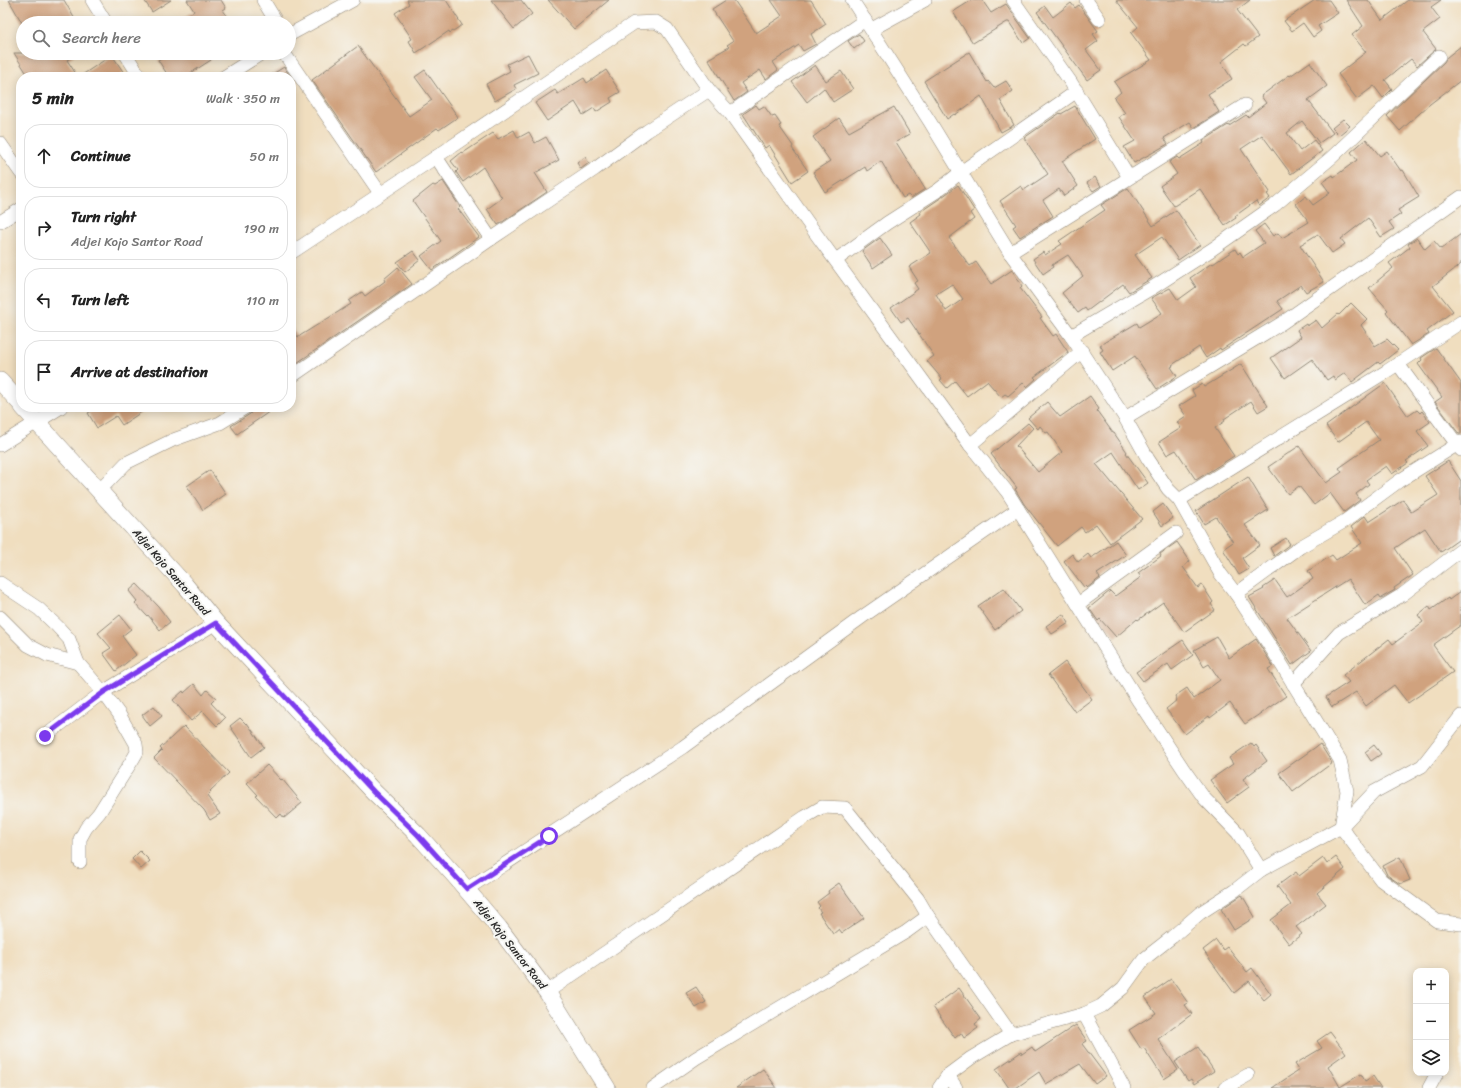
<!DOCTYPE html>
<html lang="en">
<head>
<meta charset="utf-8">
<style>
	:root { --surface:#fff; --page:#f6f6f6; --text:#222; --muted:#767676; --line:#e0e0e0 }
	body { margin:0; font-family:Sriracha,sans-serif; background:var(--page); color:var(--text) }
	.controls { position:absolute; right:12px; bottom:12px; display:grid; overflow:hidden; border-radius:8px; box-shadow:0 2px 10px #0003 }
	.controls button { width:36px; height:36px; display:grid; place-items:center; padding:0; border:0; border-bottom:1px solid var(--line); background:var(--surface); color:var(--text); font:20px sans-serif }
	.stop { position:absolute; width:12px; height:12px; margin:-9px; border:3px solid #7c3aed; border-radius:50%; background:#fff }
	.stop.end { background:#7c3aed; border-color:#fff; box-shadow:0 1px 4px #0008 }
	.list { margin:0; padding:0; list-style:none }
	h2 { display:flex; justify-content:space-between; align-items:center; height:52px; margin:0; padding:0 16px; font-size:17px }
	h2 small { font-size:13px; font-weight:400; color:var(--muted) }
	.list li { display:grid; grid-template-columns:26px 1fr auto; gap:12px; align-items:center; box-sizing:border-box; height:64px; margin:0 8px 8px; padding:0 8px; border:1px solid var(--line); border-radius:16px }
	.list b { display:block; font-size:15px; white-space:nowrap }
	.list p { margin:0; font-size:13px; white-space:nowrap; color:var(--muted) }
	.list em { font-size:13px; font-style:normal; color:var(--muted) }
	.icon { flex:none; width:22px; height:22px; fill:none; stroke:currentColor; stroke-width:2; stroke-linecap:round; stroke-linejoin:round }
	.map { position:relative; flex:none; width:1461px; height:1088px; overflow:hidden }
	.search { position:absolute; background:var(--surface); box-shadow:0 2px 10px #0003; left:16px; top:16px; width:280px; height:44px; display:flex; align-items:center; gap:10px; box-sizing:border-box; padding:0 14px; border-radius:22px; color:var(--muted); font-size:15px }
	.panel { position:absolute; background:var(--surface); box-shadow:0 2px 10px #0003; left:16px; top:72px; width:280px; height:340px; border-radius:16px }
	.map>svg:first-child { display:block }
	.building { fill:#d0a27e; fill-rule:evenodd }
	.lines { fill:none; stroke-linecap:round; stroke-linejoin:round }
	.minor-casing { stroke:#8e8475; stroke-width:14 }
	.tertiary-casing { stroke:#8e8475; stroke-width:18 }
	.minor { stroke:#fff; stroke-width:13 }
	.tertiary { stroke:#fff; stroke-width:17 }
	.route { stroke:#7c3aed; stroke-width:5 }
	.labels { text-anchor:middle; dominant-baseline:central; stroke-width:4; stroke-linejoin:round; paint-order:stroke }
	.street-label { font-size:11px; fill:#2b2b2b; stroke:#f6f6f2 }
</style>
</head>
<body>
<div class="map">
<svg width="1461" height="1088" viewBox="0 0 1461 1088">
	<rect width="100%" height="100%" fill="#f6f6f2"/>
	<filter id="ink" filterUnits="userSpaceOnUse"><feTurbulence type="fractalNoise" baseFrequency=".025" numOctaves="2"/><feDisplacementMap in="SourceGraphic" scale="8" xChannelSelector="R" yChannelSelector="G"/><feConvolveMatrix kernelMatrix="1 2 1 2 8 2 1 2 1" color-interpolation-filters="sRGB"/></filter>
	<filter id="wash" filterUnits="userSpaceOnUse"><feTurbulence type="fractalNoise" baseFrequency=".012" numOctaves="4" result="noise"/><feDisplacementMap in="SourceGraphic" scale="16" xChannelSelector="R" yChannelSelector="G"/><feGaussianBlur stdDeviation="0.9" result="paint"/><feColorMatrix in="noise" values="0 0 0 0 0 0 0 0 0 0 0 0 0 0 0 0 0 1.4 0 .05"/><feComposite in="paint" operator="in"/></filter>
	<g filter="url(#wash)">
		<rect width="100%" height="100%" fill="#f0debf"/>
		<g id="blocks">
			<!-- building -->
			<g class="building">
				<path d="M9,0H64L77,23H22Z"/>
				<path d="M144,0H171L152,12Z"/>
				<path d="M187,0H221L226,8L223,10L232,23H176L194,11Z"/>
				<path d="M407,0H446L462,25L450,33L449,31L416,53L409,41L412,39L395,13L409,4Z"/>
				<path d="M491,0H521L532,14L514,29Z"/>
				<path d="M548,0H609L574,29Z"/>
				<path d="M726,0H734L756,33L782,16L771,0H811L826,24L811,34L816,44L803,51L799,45L773,62L778,70L766,79L760,70L741,83L747,92L734,101L708,59L729,47L727,45L733,41L712,9Z"/>
				<path d="M972,0H982L991,13L1006,4L1030,38L1023,43L1009,22H1007L973,43L953,12Z"/>
				<path d="M1116,0H1250L1237,10L1258,37L1246,46L1244,44L1221,62L1232,79L1208,94L1219,112L1194,128L1190,122L1164,138L1168,144L1134,163L1124,147L1135,141L1119,117L1125,113L1114,98L1121,92L1114,82L1151,60L1131,33L1138,27Z"/>
				<path d="M1315,0H1329L1338,13L1318,26L1321,31L1313,37L1303,23L1292,31L1284,21Z"/>
				<path d="M1346,0H1368L1382,20L1408,0H1441L1431,7L1440,19L1423,32L1436,49L1417,66L1411,59L1385,80L1392,89L1383,98L1374,86L1357,99L1338,74L1366,52L1352,35L1363,26Z"/>
				<path d="M1071,3L1075,8L1079,5L1098,31L1093,34L1098,41L1086,50L1101,70L1087,80L1037,12L1045,6L1053,17Z"/>
				<path d="M859,34L864,41L854,49L848,41Z"/>
				<path d="M358,46L409,116L432,100L415,77L425,70L458,117L439,130L437,128L376,172L312,80Z"/>
				<path d="M1461,46V80L1430,104L1400,131L1387,116L1444,62L1447,57Z"/>
				<path d="M969,52L987,82L988,81L994,88L1006,81L1013,91L1000,100L1014,125L1001,132L981,96L955,115L954,114L947,119L924,81Z"/>
				<path d="M14,53H77L67,60L78,77H29Z"/>
				<path d="M169,53H207L211,60L186,76L183,73L177,77H169L158,60Z"/>
				<path d="M528,54L538,73L514,85L516,89L495,101L486,84L510,71L507,64Z"/>
				<path d="M112,55L124,73L118,77H79Z"/>
				<path d="M1310,62L1327,86L1308,100L1333,133L1319,143L1302,121L1287,133L1300,151L1314,140L1322,151L1291,174L1262,135L1241,149L1270,192L1267,194L1270,198L1259,206L1256,201L1235,216L1236,218L1225,225L1200,189L1174,206L1160,186L1177,174L1169,162L1177,157L1179,159L1204,143L1203,141L1228,125L1229,126L1246,115L1248,117L1266,103L1261,96L1289,75L1290,76Z"/>
				<path d="M815,65L826,81L841,71L853,89L833,102L824,88L807,102L792,82Z"/>
				<path d="M284,67L291,77H268Z"/>
				<path d="M606,70L620,92L610,98L612,102L596,112L594,108L583,115L575,102L547,121L535,103L555,90L558,94L584,78L587,83Z"/>
				<path d="M756,105L759,109L764,106L772,117L775,116L781,125L779,126L793,146L792,148L808,171L792,182L769,145L765,148L743,114Z"/>
				<path d="M1075,106L1095,139L1062,161L1078,186L1064,196L1059,189L1043,200L1053,216L1020,237L1013,227L1016,225L1000,201L1021,186L1024,190L1048,174L1024,138L1060,113L1061,114Z"/>
				<path d="M894,107L910,134L896,142L925,189L911,198L908,195L903,198L881,161L867,171L865,167L825,192L813,172L830,161L813,137L839,118L849,132Z"/>
				<path d="M1343,119L1350,126L1339,135L1332,128Z"/>
				<path d="M514,130L518,138L529,132L535,143L546,137L559,160L535,173L547,192L498,225L487,209L502,198L483,167L463,182L456,172L458,170L451,161L462,152L463,153L493,133L498,139Z"/>
				<path d="M1366,139L1380,156L1387,151L1401,171L1403,170L1419,197L1398,210L1401,214L1389,222L1394,229L1381,237L1368,218L1341,239L1345,244L1332,253L1318,234L1300,245L1324,282L1306,292L1301,285L1277,301L1283,309L1221,350L1220,348L1206,358L1199,347L1172,365L1173,366L1171,367L1177,376L1157,389L1135,356L1112,371L1100,352L1103,350L1100,345L1137,323L1139,327L1162,313L1151,298L1170,288L1178,300L1196,287L1190,278L1212,263L1213,264L1235,249L1238,254L1240,252L1243,257L1264,243L1255,231L1264,224L1273,236L1278,233L1282,238L1309,222L1296,204L1306,196L1313,205L1330,193L1322,182L1333,175L1334,177L1357,160L1351,152Z"/>
				<path d="M585,157L589,163L581,169L577,163Z"/>
				<path d="M1095,177L1101,186L1093,191L1087,183Z"/>
				<path d="M443,181L460,207L458,209L479,237L432,270L421,256L441,241L413,201L433,185L435,186Z"/>
				<path d="M958,185L974,210L970,213L974,219L949,238L970,266L976,262L991,284L1012,270L1022,286L1020,288L1042,317L1040,318L1053,336L1056,334L1068,352L1034,377L1036,379L1027,387L1023,383L1008,396L1005,394L1001,397L987,381L967,396L955,381L947,388L940,380L942,379L927,361L934,356L908,318L901,322L891,308L918,289L914,283L918,281L909,267L931,253L910,222L921,214L920,212L942,197ZM952,284L963,299L946,311L936,294Z"/>
				<path d="M1128,188L1153,226L1176,210L1200,245L1178,260L1162,237L1135,255L1152,278L1129,292L1123,284L1087,311L1085,308L1078,313L1062,293L1083,276L1068,255L1052,265L1053,267L1043,274L1033,259L1043,252L1045,255L1062,244L1059,241L1105,210L1101,205Z"/>
				<path d="M1461,234V264L1433,286L1453,311L1427,331L1429,334L1411,345L1386,312L1388,310L1369,288L1393,268L1389,263L1410,247L1408,244L1417,238L1425,249L1434,241L1441,249Z"/>
				<path d="M880,238L892,255L873,268L862,251Z"/>
				<path d="M413,251L420,260L405,272L397,262Z"/>
				<path d="M398,267L412,284L291,367V326L298,337L351,304L349,301L362,292L365,296L385,281L384,279Z"/>
				<path d="M1351,303L1367,319L1361,325L1375,346L1387,339L1398,350L1380,364L1378,362L1352,382L1345,373L1335,380L1333,376L1327,380L1312,359L1285,378L1271,358L1301,337L1297,330L1306,324L1307,326L1316,320L1322,328L1338,314L1339,315Z"/>
				<path d="M1436,348L1461,383V434H1459L1435,402L1442,397L1418,364L1422,360L1421,358Z"/>
				<path d="M1241,364L1268,406L1258,412L1251,401L1224,419L1225,421L1215,428L1234,456L1196,480L1176,450L1167,455L1159,442L1181,428L1177,422L1186,416L1179,406L1195,396L1192,390L1202,384L1204,387Z"/>
				<path d="M1385,383L1408,416L1417,410L1420,413L1422,411L1430,422L1417,431L1428,446L1406,461L1408,463L1392,474L1386,466L1366,480L1369,484L1356,494L1360,500L1344,512L1330,493L1314,505L1299,486L1288,494L1268,467L1299,446L1326,483L1342,472L1339,468L1379,440L1366,422L1338,442L1326,426Z"/>
				<path d="M1090,396L1099,409L1097,411L1113,433H1114L1127,452L1126,453L1148,483L1138,490L1113,452L1096,464L1142,519L1110,543L1096,524L1085,532L1081,527L1057,546L1024,504L1015,489L1017,488L991,454L1028,423L1033,428L1016,446L1038,472L1062,452L1048,432L1046,433L1040,426L1038,429L1028,418L1047,402L1060,417Z"/>
				<path d="M90,407H149L122,425L116,416L97,428L88,413L93,410Z"/>
				<path d="M254,407H276L237,434L231,426L250,414Z"/>
				<path d="M1448,461L1461,481V538L1441,552L1425,528L1395,548L1413,575L1394,588L1395,590L1381,598L1379,595L1365,605L1348,579L1287,618L1311,651L1292,665L1249,597L1264,589L1263,588L1275,580L1287,597L1313,579L1308,571L1332,555L1336,560L1362,543L1351,527L1365,516L1369,522L1403,500L1411,512L1438,495L1425,476Z"/>
				<path d="M210,470L226,494L203,510L187,486Z"/>
				<path d="M1248,477L1268,510L1245,525L1260,545L1242,558L1249,569L1239,575L1223,549L1233,542L1216,517L1204,524L1196,511Z"/>
				<path d="M1163,504L1173,518L1162,526L1153,512Z"/>
				<path d="M1286,538L1290,544L1274,556L1270,548Z"/>
				<path d="M1116,541L1126,555L1097,574L1100,578L1087,588L1085,586L1084,587L1064,561L1072,554L1078,562L1088,554L1091,558Z"/>
				<path d="M1177,542L1190,561L1183,567L1198,588L1202,585L1213,602L1211,604L1215,610L1184,632L1163,602L1138,620L1137,619L1116,637L1100,619L1098,621L1089,608L1110,591L1115,596L1141,577L1138,573L1161,556L1160,554Z"/>
				<path d="M137,584L158,606L170,622L160,630L148,615L147,616L135,603L137,601L129,591Z"/>
				<path d="M1004,588L1021,611L995,630L978,606Z"/>
				<path d="M1461,591V625L1433,645L1453,672L1408,703L1394,685L1366,706L1356,692L1332,707L1326,697L1349,682L1343,675L1389,639L1393,644L1423,622L1418,615L1429,606L1431,610L1448,598L1449,600Z"/>
				<path d="M1063,614L1069,623L1052,634L1046,626Z"/>
				<path d="M120,615L131,629L122,636L136,655L116,671L103,653L111,648L98,633Z"/>
				<path d="M1217,637L1229,658L1256,639L1273,666L1268,669L1286,696L1245,724L1230,703L1210,718L1209,716L1185,734L1166,709L1177,700L1175,696L1187,688L1194,699L1220,680L1209,664L1204,667L1194,650Z"/>
				<path d="M1183,640L1193,655L1172,670L1168,664L1143,681L1136,672Z"/>
				<path d="M1065,662L1092,699L1075,712L1048,675Z"/>
				<path d="M194,684L203,695L207,690L216,698L211,703L225,718L217,726L203,711L191,721L173,700L183,691L184,693Z"/>
				<path d="M154,706L162,716L150,726L142,715Z"/>
				<path d="M240,718L246,724L247,723L264,747L251,757L230,726Z"/>
				<path d="M184,726L229,773L210,791L211,792L207,796L220,814L210,820L204,810L154,758L162,750L160,748Z"/>
				<path d="M1251,743L1254,747L1256,745L1267,761L1243,779L1249,787L1227,803L1210,780L1233,764L1229,758Z"/>
				<path d="M1320,744L1332,763L1293,792L1279,773Z"/>
				<path d="M1374,745L1381,754L1371,761L1365,752Z"/>
				<path d="M267,765L281,780L282,779L302,803L284,818L281,814L277,818L256,796L258,795L247,783Z"/>
				<path d="M140,851L150,861L141,869L132,859Z"/>
				<path d="M1336,857L1345,869L1317,893L1326,904L1296,927L1302,934L1289,944L1271,920L1291,905L1277,886L1296,872L1299,876L1323,858L1327,864Z"/>
				<path d="M1400,857L1410,880L1400,884L1387,875L1383,866Z"/>
				<path d="M839,883L864,918L842,933L839,929L833,934L819,913L821,912L818,908L820,906L817,902L829,893L828,891Z"/>
				<path d="M1242,895L1255,917L1234,930L1221,909Z"/>
				<path d="M1216,940L1223,950L1227,947L1247,972L1252,968L1271,994L1264,1000L1249,981L1234,993L1203,950Z"/>
				<path d="M1171,979L1188,1003L1185,1005L1192,1014L1158,1039L1178,1070L1164,1079L1144,1048L1141,1049L1129,1030L1156,1013L1145,997Z"/>
				<path d="M696,987L706,1002L696,1008L686,993Z"/>
				<path d="M959,988L981,1019L975,1024L978,1028L964,1038L961,1033L955,1038L933,1007Z"/>
				<path d="M1076,1025L1087,1041L1082,1044L1106,1076L1095,1084L1080,1064L1046,1084L1039,1072L1016,1088H1009L996,1069L1021,1052L1022,1054L1032,1047L1035,1052Z"/>
				<path d="M1330,1032L1346,1053L1328,1066L1340,1087L1361,1074L1365,1081L1373,1076L1381,1088H1272L1299,1070L1295,1064L1322,1048L1317,1041Z"/>
				<path d="M1198,1047L1214,1071L1194,1084L1191,1079L1188,1081L1175,1062Z"/>
				<path d="M763,1069L777,1088H736Z"/>
			</g>
		</g>
	</g>
	<g filter="url(#ink)">
		<use href="#blocks" fill-opacity="0" stroke="#8e8475" stroke-width="1"/>
		<g class="lines">
			<!-- minor casing -->
			<g class="minor-casing">
				<g id="minor">
					<path d="M92,0L106,23"/>
					<path d="M263,0L277,23"/>
					<path d="M852,0L930,122L1010,253L1071,336L1125,418L1148,459L1168,489L1179,500L1220,573L1236,594L1275,654L1340,760L1347,791L1341,827L1381,880L1437,921L1461,924"/>
					<path d="M1013,0L1070,81L1129,177"/>
					<path d="M1086,0L1099,19"/>
					<path d="M872,29L925,0"/>
					<path d="M289,35L353,0"/>
					<path d="M125,53L140,77"/>
					<path d="M284,53L380,193"/>
					<path d="M224,77L262,53"/>
					<path d="M730,113L865,20"/>
					<path d="M0,143L21,173"/>
					<path d="M436,157L491,239"/>
					<path d="M0,222L21,209"/>
					<path d="M291,253L436,157L634,23L656,22L667,29L709,90L730,113L816,234L970,445L1008,493L1139,702L1184,770L1204,798L1238,833L1261,870"/>
					<path d="M1010,253L1245,105"/>
					<path d="M836,260L887,223L937,191L961,172L1077,91"/>
					<path d="M1071,336L1152,288L1211,250L1275,205L1331,158L1439,56"/>
					<path d="M1398,364L1461,450"/>
					<path d="M291,377L491,239L595,169L647,131L709,90"/>
					<path d="M1125,418L1282,323L1461,197"/>
					<path d="M0,445L61,407"/>
					<path d="M970,445L1082,351"/>
					<path d="M100,490L126,463L173,440L220,423L246,407"/>
					<path d="M1179,500L1387,371L1461,322"/>
					<path d="M0,583L39,609L57,626L69,639L78,663L103,692L119,714L136,744L137,752L133,759L99,813L86,828L80,839V862"/>
					<path d="M1236,594L1300,547L1345,521L1399,481L1461,442"/>
					<path d="M1078,604L1176,533"/>
					<path d="M0,617L28,645L47,655L78,663"/>
					<path d="M1293,684L1339,633L1402,595L1461,550"/>
					<path d="M45,736L103,692L216,623"/>
					<path d="M467,889L683,747L862,617L1018,509"/>
					<path d="M547,992L805,817L822,807L845,808L918,899L928,916L1011,1034"/>
					<path d="M1084,1014L1124,1088"/>
					<path d="M948,1075L956,1088"/>
					<path d="M653,1088L696,1058L906,932L928,916"/>
					<path d="M939,1088L948,1075L971,1058L1011,1034L1084,1014L1101,1006L1123,988L1144,959L1172,937L1200,913L1234,891L1261,870L1341,827L1374,792L1422,766L1461,716"/>
					<path d="M1225,1088L1248,1075"/>
					<path d="M1429,1088L1437,1073"/>
				</g>
			</g>
			<!-- tertiary casing -->
			<g class="tertiary-casing">
				<g id="tertiary">
					<path d="M0,381L21,404"/>
					<path d="M23,407L185,585L216,623L374,792L418,835L455,876L499,928L547,992L607,1088"/>
				</g>
			</g>
			<!-- minor -->
			<use href="#minor" class="minor"/>
			<!-- tertiary -->
			<use href="#tertiary" class="tertiary"/>
		</g>
	</g>
	<g class="lines" filter="url(#ink)">
		<!-- route -->
		<path class="route" d="M45,736L104,692L216,623L374,792L418,835L467,889L549,836"/>
	</g>
	<g class="labels">
		<!-- street labels -->
		<g class="street-label">
			<text transform="translate(171 572) rotate(49)">Adjei Kojo Santor Road</text>
			<text transform="translate(510 944) rotate(52)">Adjei Kojo Santor Road</text>
		</g>
	</g>
</svg>
<div class="controls">
<button>+</button>
<button>−</button>
<button><svg class="icon" aria-label="layers" viewBox="0 0 24 24"><path d="M12 4l9 5-9 5-9-5zM3 14l9 5 9-5"/></svg></button>
</div>
<div class="stop" style="left:549px;top:836px"></div>
<div class="stop end" style="left:45px;top:736px"></div>
<div class="search"><svg class="icon" aria-label="search" viewBox="0 0 24 24"><circle cx="10" cy="10" r="6"/><path d="M15 15l6 6"/></svg>Search here</div>
<section class="panel">
<h2>5 min<small>Walk · 350 m</small></h2>
<ul class="list">
<li><svg class="icon" aria-label="ahead" viewBox="0 0 24 24"><path d="M12 20V5M6 11l6-6 6 6"/></svg><div><b>Continue</b></div><em>50 m</em></li>
<li><svg class="icon" aria-label="right" viewBox="0 0 24 24"><path d="M7 20v-9h11M14 6l5 5-5 5"/></svg><div><b>Turn right</b><p>Adjei Kojo Santor Road</p></div><em>190 m</em></li>
<li><svg class="icon" aria-label="left" viewBox="0 0 24 24"><path d="M17 20v-9H6M10 6l-5 5 5 5"/></svg><div><b>Turn left</b></div><em>110 m</em></li>
<li><svg class="icon" aria-label="arrive" viewBox="0 0 24 24"><path d="M6 21V4h12l-3 4 3 4H6"/></svg><div><b>Arrive at destination</b></div></li>
</ul>
</section>
</div>
</body>
</html>
